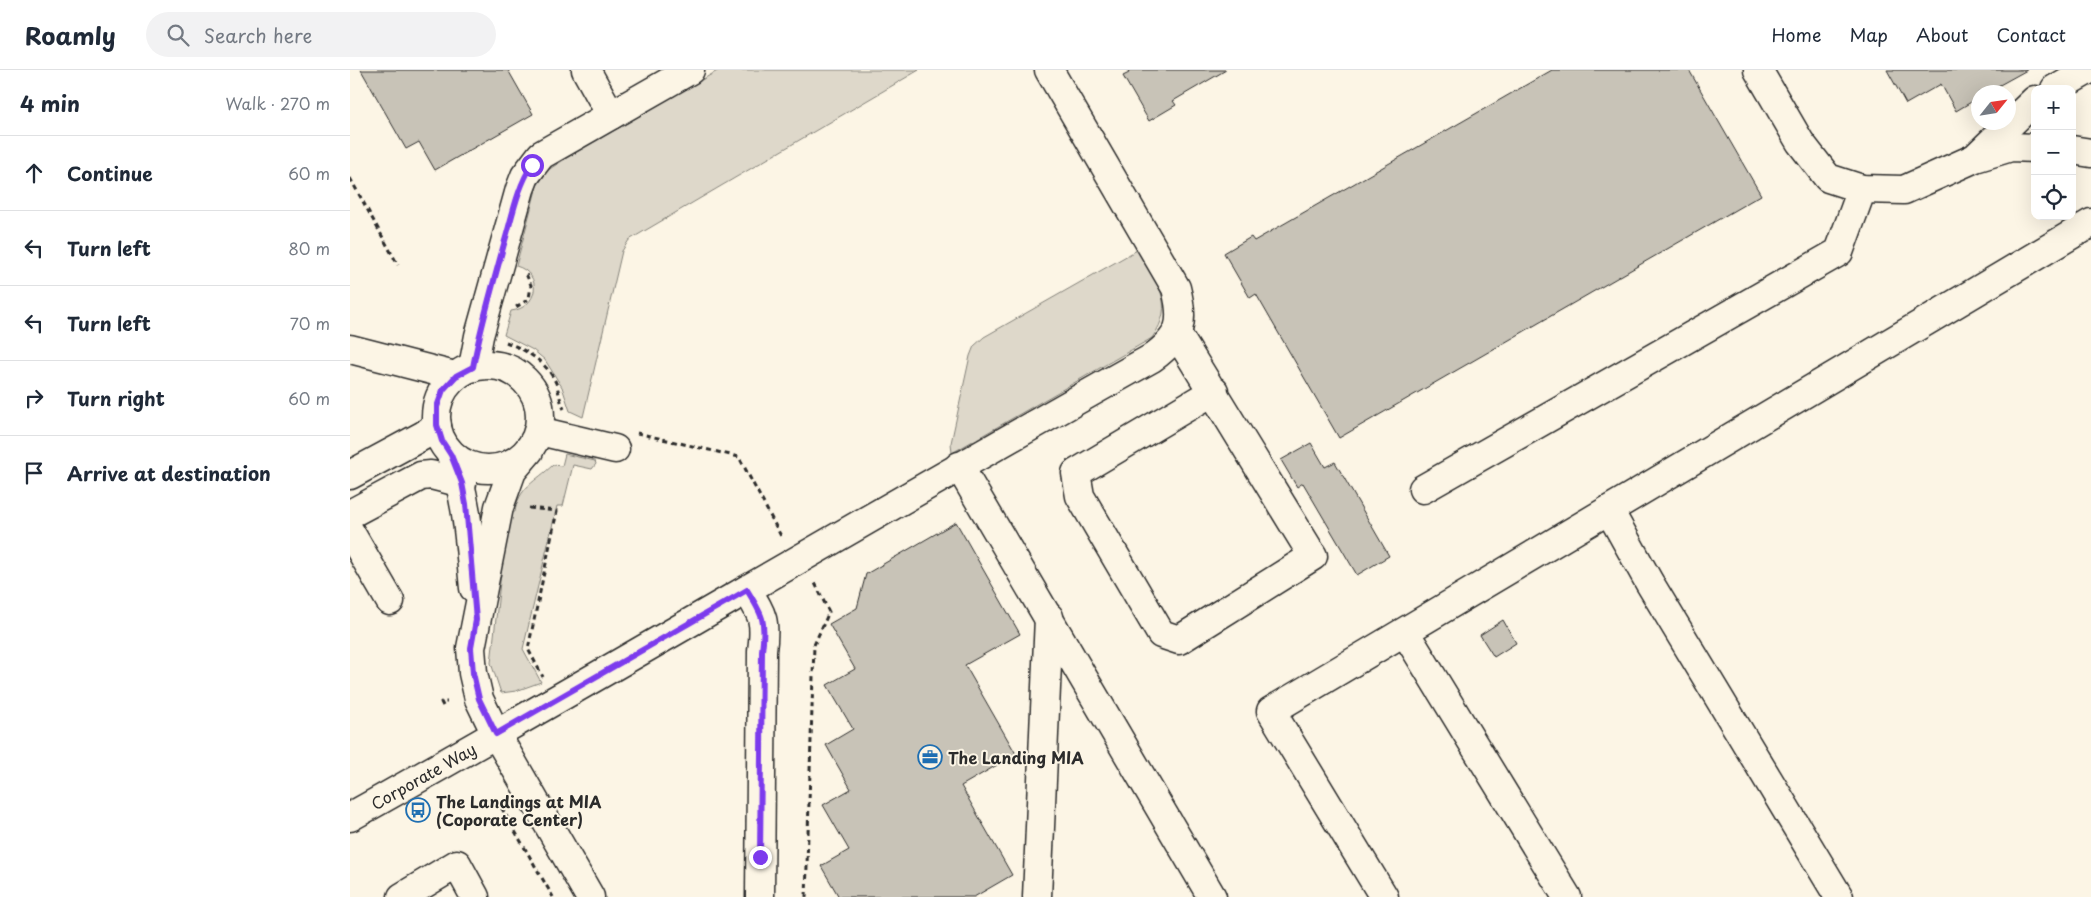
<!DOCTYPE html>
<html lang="en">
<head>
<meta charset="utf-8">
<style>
	:root { --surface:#fff; --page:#f2f2f3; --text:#1f2937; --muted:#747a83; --line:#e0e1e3 }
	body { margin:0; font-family:"Playpen Sans",sans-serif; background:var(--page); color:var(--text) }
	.controls { position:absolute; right:15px; top:15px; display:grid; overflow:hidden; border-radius:10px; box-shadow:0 5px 20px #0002 }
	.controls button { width:45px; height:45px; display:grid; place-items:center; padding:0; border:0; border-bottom:1px solid var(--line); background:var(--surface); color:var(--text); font:25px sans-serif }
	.compass { position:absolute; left:1621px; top:15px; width:45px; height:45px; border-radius:50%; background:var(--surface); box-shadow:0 5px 20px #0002; rotate:60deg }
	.stop { position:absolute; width:15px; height:15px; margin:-11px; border:4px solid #7c3aed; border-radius:50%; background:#fff }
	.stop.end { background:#7c3aed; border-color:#fff; box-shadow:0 1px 5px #0008 }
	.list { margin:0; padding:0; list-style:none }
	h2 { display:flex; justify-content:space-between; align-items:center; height:65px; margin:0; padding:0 20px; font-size:21px }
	h2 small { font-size:16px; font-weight:400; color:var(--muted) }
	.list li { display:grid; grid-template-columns:32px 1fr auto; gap:15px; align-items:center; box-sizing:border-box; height:75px; padding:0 20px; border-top:1px solid var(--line) }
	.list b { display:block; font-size:19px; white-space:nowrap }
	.list em { font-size:16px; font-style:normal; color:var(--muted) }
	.icon { flex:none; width:28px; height:28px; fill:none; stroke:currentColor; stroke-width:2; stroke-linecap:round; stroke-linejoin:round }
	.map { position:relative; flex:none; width:1741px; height:827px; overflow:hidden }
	header { display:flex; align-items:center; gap:30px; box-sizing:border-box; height:70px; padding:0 25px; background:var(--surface); border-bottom:1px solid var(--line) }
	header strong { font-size:24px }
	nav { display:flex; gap:28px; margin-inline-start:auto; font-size:18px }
	.search { width:350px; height:45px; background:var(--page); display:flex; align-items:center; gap:12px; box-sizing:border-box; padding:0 18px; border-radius:28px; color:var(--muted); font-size:19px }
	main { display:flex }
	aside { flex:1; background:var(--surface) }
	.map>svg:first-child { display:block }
	.green { fill:#ded8ca; stroke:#84827a }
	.building { fill:#c8c3b7; stroke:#2b2b2b }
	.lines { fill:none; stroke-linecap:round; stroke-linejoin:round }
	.minor-casing { stroke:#2b2b2b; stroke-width:31 }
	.path { stroke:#2b2b2b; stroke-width:3; stroke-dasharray:5 4; stroke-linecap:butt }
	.minor { stroke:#fcf5e5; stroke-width:28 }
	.route { stroke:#7c3aed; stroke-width:6 }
	.labels { text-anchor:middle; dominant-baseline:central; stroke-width:4; stroke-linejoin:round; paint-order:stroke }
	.poi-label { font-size:16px; font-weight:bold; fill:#2b2b2b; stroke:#fcf5e5; text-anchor:start }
	.street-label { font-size:16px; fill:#2b2b2b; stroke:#fcf5e5 }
</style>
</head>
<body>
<header>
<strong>Roamly</strong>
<div class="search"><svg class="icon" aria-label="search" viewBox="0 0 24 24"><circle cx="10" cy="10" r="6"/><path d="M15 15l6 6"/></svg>Search here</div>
<nav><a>Home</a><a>Map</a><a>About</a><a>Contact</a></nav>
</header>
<main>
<aside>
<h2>4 min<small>Walk · 270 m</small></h2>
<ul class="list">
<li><svg class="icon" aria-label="ahead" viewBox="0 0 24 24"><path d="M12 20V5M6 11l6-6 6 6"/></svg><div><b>Continue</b></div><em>60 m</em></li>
<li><svg class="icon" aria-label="left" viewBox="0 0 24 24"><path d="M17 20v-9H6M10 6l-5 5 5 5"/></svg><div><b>Turn left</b></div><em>80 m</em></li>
<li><svg class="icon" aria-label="left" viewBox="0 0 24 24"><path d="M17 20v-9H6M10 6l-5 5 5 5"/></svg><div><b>Turn left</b></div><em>70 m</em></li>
<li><svg class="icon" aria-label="right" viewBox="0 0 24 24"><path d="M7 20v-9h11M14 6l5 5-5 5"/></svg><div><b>Turn right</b></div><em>60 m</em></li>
<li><svg class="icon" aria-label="arrive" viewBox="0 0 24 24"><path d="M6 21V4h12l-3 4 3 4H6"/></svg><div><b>Arrive at destination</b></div></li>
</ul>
</aside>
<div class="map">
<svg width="1741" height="827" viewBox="0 0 1741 827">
	<rect width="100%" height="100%" fill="#fcf5e5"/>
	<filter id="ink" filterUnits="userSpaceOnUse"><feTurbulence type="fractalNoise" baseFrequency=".02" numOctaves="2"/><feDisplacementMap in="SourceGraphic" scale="10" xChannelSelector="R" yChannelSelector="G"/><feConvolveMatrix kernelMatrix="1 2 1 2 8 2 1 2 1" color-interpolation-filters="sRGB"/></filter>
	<g filter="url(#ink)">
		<!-- green -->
		<g class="green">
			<path d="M369,0H569L279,170L272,181L233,347L220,341L212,317L195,290L183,280L154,265L161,241C188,238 194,204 166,196L187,116L198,100L215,89Z"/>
			<path d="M787,180C806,212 827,233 802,268L602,383L601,373L620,286L624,276L634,267Z"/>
			<path d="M215,384L245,391L246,394L242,399L223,395L213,436H207L173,579L191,612L166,621L151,623L141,593L158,441L165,442C168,418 186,411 203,395L212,396Z"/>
		</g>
		<!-- building -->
		<g class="building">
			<path d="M11,0H158L183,44L85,100L69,72L56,79Z"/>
			<path d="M777,0H876L823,31L826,35L799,51L773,6L779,3Z"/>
			<path d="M1202,0H1339L1411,125L989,368L906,224L900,228L874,183L901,167L904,171Z"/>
			<path d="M1537,0H1677L1637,22H1628V28L1606,41L1591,14L1556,34Z"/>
			<path d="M961,373L975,397L985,392L1039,486L1007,505L953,413L947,417L931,390Z"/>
			<path d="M606,452L670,564L615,595L666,684L611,716L662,805L624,827H489L471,796L499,780L473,735L501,719L476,675L503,659L477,615L505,599L479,554L507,538L516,504Z"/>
			<path d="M1153,550L1166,573L1144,587L1130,565Z"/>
		</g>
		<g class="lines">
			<!-- minor casing -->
			<g class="minor-casing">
				<g id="minor">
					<path d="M236,0L261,45"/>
					<path d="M1408,0L1450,72L1478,108L1512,119L1554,120L1625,88L1661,77L1685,78"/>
					<path d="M1705,19L1738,0"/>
					<path d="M1722,80L1741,83"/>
					<path d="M1628,85L1685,30"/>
					<path d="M827,264L963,486L829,570L811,564L730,426L726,403L864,321"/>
					<path d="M0,279L105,306"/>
					<circle cx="138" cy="347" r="52"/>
					<path d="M123,297L129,266L170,119L175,106L191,85L340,0"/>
					<path d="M189,361L265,379"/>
					<path d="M179,381L162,401L149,437L121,578L123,603L129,629L146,664L240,827"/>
					<path d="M101,385C118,430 119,471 124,518"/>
					<path d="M609,396L862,827"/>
					<path d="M0,405L74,365L87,355"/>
					<path d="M1073,419L1489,182L1512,119"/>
					<path d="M1259,440L1299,512L1489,827"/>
					<path d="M0,444L71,406L81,405L112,413"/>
					<path d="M0,462L40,531"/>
					<path d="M397,520C413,546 416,550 412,581L410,827"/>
					<path d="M1055,562L1217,827"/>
					<path id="s1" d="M0,747C269,596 533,438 802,288C831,267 835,253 826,218L699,0"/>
					<path d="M52,827L107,794L125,827"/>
					<path d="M687,827L699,547"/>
					<path d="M1034,827L921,641L1741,153"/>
				</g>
			</g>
			<!-- path -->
			<g class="path">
				<path d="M0,108L48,195"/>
				<path d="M166,237L179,229L181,215L176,204"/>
				<path d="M156,272C176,280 197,292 206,313C209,322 210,331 214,339"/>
				<path d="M287,363L389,387L432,468"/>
				<path d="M179,438L207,441L178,579L193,607"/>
				<path d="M93,636L91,632H97"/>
				<path d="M147,730L203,827"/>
				<path d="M456,827L464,575L479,542L465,513"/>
			</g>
			<!-- minor -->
			<use href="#minor" class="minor"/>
		</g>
	</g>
	<g class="lines" filter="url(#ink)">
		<!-- route -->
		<path class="route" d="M182,95C167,118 162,148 154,174C143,215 131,255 123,297L106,306L93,320L87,337V355L92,371L101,385L112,413L116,434L126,550L121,578L123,603L129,629L146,664L397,520C413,546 416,550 412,581L410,787"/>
	</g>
	<!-- icons -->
	<defs>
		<g id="office-ring" transform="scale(1.25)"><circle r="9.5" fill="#fcf5e5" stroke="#1f6fb2" stroke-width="1.5"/><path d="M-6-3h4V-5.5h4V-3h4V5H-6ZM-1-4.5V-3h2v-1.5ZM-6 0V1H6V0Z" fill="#1f6fb2"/></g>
		<g id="bus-ring" transform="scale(1.25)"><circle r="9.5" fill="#fcf5e5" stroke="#1f6fb2" stroke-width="1.5"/><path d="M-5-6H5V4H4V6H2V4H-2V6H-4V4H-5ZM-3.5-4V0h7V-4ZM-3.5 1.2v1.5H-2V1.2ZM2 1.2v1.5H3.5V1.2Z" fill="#1f6fb2"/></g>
	</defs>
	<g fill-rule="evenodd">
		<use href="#office-ring" x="580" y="687"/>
		<use href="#bus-ring" x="68" y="740"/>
	</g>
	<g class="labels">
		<!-- poi labels -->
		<g class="poi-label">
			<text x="598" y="687">The Landing MIA</text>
			<text x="86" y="731">The Landings at MIA<tspan x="86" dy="18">(Coporate Center)</tspan></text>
		</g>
		<!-- street labels -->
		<g class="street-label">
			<text stroke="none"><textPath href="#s1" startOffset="84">Corporate Way</textPath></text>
		</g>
	</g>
</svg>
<div class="controls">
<button>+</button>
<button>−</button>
<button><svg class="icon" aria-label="locate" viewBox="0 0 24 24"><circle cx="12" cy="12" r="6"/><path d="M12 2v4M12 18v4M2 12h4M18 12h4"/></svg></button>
</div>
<svg class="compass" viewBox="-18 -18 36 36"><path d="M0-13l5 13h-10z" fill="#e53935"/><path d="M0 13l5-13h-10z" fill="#747a83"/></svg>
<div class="stop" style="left:182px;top:95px"></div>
<div class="stop end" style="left:410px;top:787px"></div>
</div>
</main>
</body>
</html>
